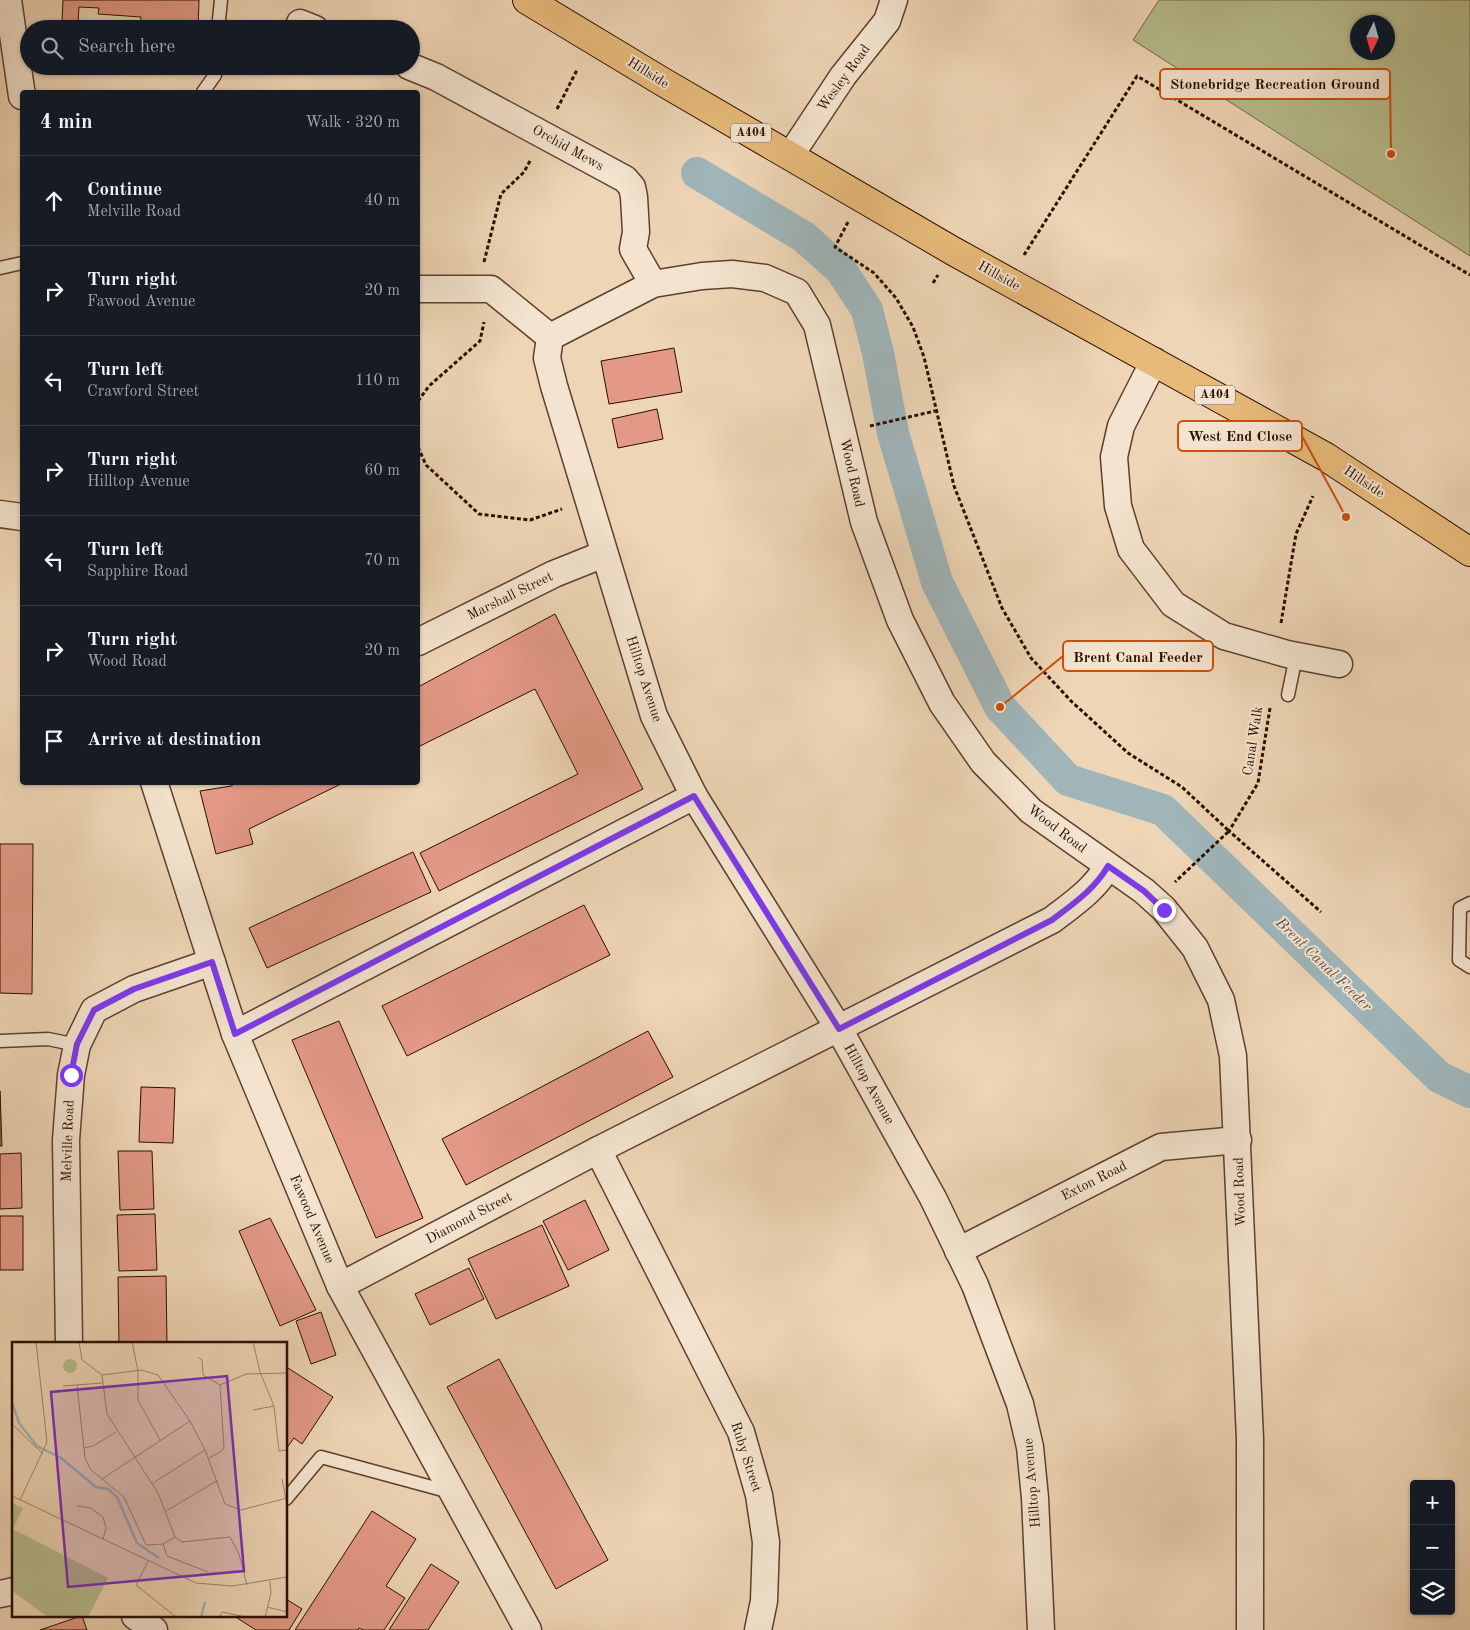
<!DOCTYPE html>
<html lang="en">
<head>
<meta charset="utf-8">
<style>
	:root { --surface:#171b24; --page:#242831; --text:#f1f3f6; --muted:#9ea1a6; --line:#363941 }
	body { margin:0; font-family:"Old Standard TT",serif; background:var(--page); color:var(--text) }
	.controls { position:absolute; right:15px; bottom:15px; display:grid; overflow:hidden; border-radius:5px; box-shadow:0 1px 4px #0004 }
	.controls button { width:45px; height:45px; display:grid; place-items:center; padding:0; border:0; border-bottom:1px solid var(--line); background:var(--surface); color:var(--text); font:25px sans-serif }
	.compass { position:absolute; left:1350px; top:15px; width:45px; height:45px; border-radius:50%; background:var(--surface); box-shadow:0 1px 4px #0004; rotate:185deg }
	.stop { position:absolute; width:15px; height:15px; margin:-11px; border:4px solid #7c3aed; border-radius:50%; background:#fff }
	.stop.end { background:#7c3aed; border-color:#fff; box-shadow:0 1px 5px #0008 }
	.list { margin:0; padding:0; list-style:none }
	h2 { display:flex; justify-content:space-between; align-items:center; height:65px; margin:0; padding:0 20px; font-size:21px }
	h2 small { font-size:16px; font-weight:400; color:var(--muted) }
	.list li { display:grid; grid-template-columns:32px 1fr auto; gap:15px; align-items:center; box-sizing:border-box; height:90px; padding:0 20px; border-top:1px solid var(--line) }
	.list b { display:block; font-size:19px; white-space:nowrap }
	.list p { margin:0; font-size:16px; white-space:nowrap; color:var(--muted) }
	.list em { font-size:16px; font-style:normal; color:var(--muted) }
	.icon { flex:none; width:28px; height:28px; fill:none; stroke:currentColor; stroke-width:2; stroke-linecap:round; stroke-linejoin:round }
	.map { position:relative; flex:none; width:1470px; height:1630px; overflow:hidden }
	.search { position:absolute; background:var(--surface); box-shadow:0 1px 4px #0004; left:20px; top:20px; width:400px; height:55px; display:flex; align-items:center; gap:12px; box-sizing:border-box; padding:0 18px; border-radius:28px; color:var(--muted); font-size:19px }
	.panel { position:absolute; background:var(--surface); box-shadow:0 1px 4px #0004; left:20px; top:90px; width:400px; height:695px; border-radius:5px }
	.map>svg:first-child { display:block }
	.green { fill:#b8bd8d; stroke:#726648; fill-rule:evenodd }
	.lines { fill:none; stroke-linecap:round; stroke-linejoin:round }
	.canal { stroke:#9fb5ba; stroke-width:32 }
	.building { fill:#e39986; stroke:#2b0e02 }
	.service-casing { stroke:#5c402f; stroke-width:15 }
	.minor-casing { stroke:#5c402f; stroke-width:29 }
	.primary-casing { stroke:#2b0e02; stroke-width:30 }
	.path { stroke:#2b0e02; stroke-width:3; stroke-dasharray:4 2.5; stroke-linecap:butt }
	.service { stroke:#f4e4cf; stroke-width:12 }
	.minor { stroke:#f4e4cf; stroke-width:26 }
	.primary { stroke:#e7ba7a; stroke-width:28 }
	.route { stroke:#7c3aed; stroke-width:6 }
	.labels { text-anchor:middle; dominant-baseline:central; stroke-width:4; stroke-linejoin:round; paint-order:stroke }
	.shield { fill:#f4e4cf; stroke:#674e40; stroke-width:1 }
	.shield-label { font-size:12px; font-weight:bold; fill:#2b0e02 }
	.street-label { font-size:14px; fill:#2b0e02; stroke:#f4e4cf }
	.water-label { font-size:15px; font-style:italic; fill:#544842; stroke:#f4e4cf }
	.inset-river { fill:none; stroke:#9fb5ba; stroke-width:2.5 }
	.inset-road { fill:none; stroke:#a0856d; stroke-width:1 }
	.view { fill:#7b2cbf; fill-opacity:0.15; stroke:#7b2cbf; stroke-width:2.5 }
	.inset-edge { fill:none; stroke:#2b0e02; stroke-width:2.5 }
	.leader { fill:none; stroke:#cc4e0a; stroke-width:2 }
	.callout-dot { fill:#cc4e0a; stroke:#f4e4cf; stroke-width:2 }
	.callout { fill:#f4e4cf; stroke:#cc4e0a; stroke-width:2 }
	.callout-label { font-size:15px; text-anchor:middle; font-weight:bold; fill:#2b0e02 }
</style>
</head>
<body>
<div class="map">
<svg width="1470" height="1630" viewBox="0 0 1470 1630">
	<rect width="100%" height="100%" fill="#eed5b5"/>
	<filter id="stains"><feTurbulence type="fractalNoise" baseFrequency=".004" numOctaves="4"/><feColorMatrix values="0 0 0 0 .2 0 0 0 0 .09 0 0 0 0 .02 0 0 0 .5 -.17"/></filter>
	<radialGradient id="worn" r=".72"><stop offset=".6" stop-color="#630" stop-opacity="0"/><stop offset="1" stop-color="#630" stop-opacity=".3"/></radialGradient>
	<!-- green -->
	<path class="green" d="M1159,0H1470V256L1133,40ZM1358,22H1388V52H1358Z"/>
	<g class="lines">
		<!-- canal -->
		<path class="canal" d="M697,173L804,237L841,270L867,310L878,353L893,433L937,582L1000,707L1068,780L1163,810L1439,1077L1470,1092"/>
	</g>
	<!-- building -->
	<g class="building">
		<path d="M63,0H199L198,29H140L141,17L98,14L99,8L79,7L78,23L62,22Z"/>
		<path d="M674,348L682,392L609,404L601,361Z"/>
		<path d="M657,409L663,439L618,448L612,419Z"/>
		<path d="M555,614L643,789L439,891L420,853L578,774L535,689L418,747V687Z"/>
		<path d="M238,782H345L249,829L253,844L216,854L200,791L231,786Z"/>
		<path d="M0,844H33L32,994L0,993Z"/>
		<path d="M413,852L431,892L267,968L249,928Z"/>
		<path d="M584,905L610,955L407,1056L382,1006Z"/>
		<path d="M339,1021L423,1218L376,1238L292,1040Z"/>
		<path d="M648,1031L673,1077L466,1185L442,1139Z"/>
		<path d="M141,1087L175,1088L173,1143L139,1142Z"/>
		<path d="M0,1091L2,1146H0Z"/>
		<path d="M118,1151H152L154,1209L120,1210Z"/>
		<path d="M21,1153L22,1208L0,1209V1154Z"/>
		<path d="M585,1200L609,1250L568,1270L543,1221Z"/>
		<path d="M155,1214L157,1270L119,1271L117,1215Z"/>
		<rect x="0" y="1216" width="23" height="54"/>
		<path d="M270,1218L316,1310L280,1326L239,1231Z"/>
		<path d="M542,1225L569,1286L496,1319L468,1259Z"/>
		<path d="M469,1268L484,1299L430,1325L415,1294Z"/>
		<path d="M166,1276L167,1344H119L118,1277Z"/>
		<path d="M321,1312L336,1355L311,1364L296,1321Z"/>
		<path d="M499,1359L608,1560L556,1589L447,1387Z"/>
		<path d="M288,1368L333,1397L302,1444L294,1438L286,1449V1371Z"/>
		<path d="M372,1511L416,1539L386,1586L405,1598L384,1630H363L359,1628L358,1630H295Z"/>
		<path d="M431,1564L459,1582L428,1630H389Z"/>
		<path d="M286,1599L302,1609L289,1630H256L234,1616H286Z"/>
		<path d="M82,1616L87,1630H40L81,1616Z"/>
	</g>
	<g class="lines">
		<!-- service casing -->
		<g class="service-casing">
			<g id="service">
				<path d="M218,29L221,0"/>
				<path d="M203,92L215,75L216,66"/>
				<path d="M0,268L22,263"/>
				<path d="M1288,695L1296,656"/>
				<path d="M1470,903L1460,908L1459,960L1470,967"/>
				<path d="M0,1041L48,1039L77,1045"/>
				<path d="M286,1499L321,1457L450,1492"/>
			</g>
		</g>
		<!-- minor casing -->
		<g class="minor-casing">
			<g id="minor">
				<path d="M8,0L22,96"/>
				<path d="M300,23L315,29"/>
				<path d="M409,66L436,77L625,179L632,187L634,197L636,232L633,249L653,284"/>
				<path d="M790,156L843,76L887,21L894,0"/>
				<path d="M418,289H491L550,337"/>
				<path d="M550,337L653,284L702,276L732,274L765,278L797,292L817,325L864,522L900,620L942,703L983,762L1031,811L1144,891L1164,909L1195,948L1221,1000L1233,1056L1250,1439V1630"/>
				<path d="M550,337L547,358L554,386L654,716L694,796L839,1029L933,1198L975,1285L1020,1404L1030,1447L1035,1498L1041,1630"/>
				<path d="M1154,361L1121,426L1114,457L1118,506L1131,549L1173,604L1224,636L1287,654L1339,664"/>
				<path d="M0,514L22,517"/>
				<path d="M418,642L554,574L604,554"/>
				<path d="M154,782L235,1034L340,1286L528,1630"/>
				<path d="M235,1034L694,796"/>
				<path d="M598,1150L741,1432L759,1495L766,1542L764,1601L758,1630"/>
				<path d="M958,1251L1161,1147L1238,1140"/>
				<path d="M340,1286L598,1150L1052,920C1073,904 1095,889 1108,866"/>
				<path d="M69,1344L66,1140L71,1075L77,1045L94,1010L134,989L212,962"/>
				<path d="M0,1594L14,1591"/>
				<path d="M135,1616L154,1630"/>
			</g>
		</g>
		<!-- primary casing -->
		<g class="primary-casing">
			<path id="primary" d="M527,0L663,82L953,251L1326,457L1470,552"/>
		</g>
		<!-- path -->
		<g class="path">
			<path d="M557,109L577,70"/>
			<path d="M848,222L835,247L874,273L896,298L913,327L924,357L954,486L1002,608L1031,658L1071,701L1128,753L1182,787L1229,831L1175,882"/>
			<path d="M1024,255L1137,76L1470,275"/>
			<path d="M484,262L501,194L524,172L531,159"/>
			<path d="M933,283L938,275"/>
			<path d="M418,401L429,386L480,341L484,322"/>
			<path d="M870,426L935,411"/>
			<path d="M418,447L426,465L479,514L530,520L562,509"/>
			<path d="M1281,623L1296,534L1313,496"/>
			<path d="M1270,708L1258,783L1229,831L1321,912"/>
		</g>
		<!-- service -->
		<use href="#service" class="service"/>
		<!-- minor -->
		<use href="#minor" class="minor"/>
		<!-- primary -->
		<use href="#primary" class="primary"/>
	</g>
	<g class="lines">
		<!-- route -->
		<path class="route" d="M71,1075L77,1044L94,1010L134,989L212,962L235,1034L694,796L839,1029L1052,920C1073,904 1095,889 1108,866L1144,891L1164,910"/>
	</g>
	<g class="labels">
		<!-- shield labels -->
		<g class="shield">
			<rect x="731" y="123.5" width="40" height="19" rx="4"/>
			<rect x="1195" y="385.5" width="40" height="19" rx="4"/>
		</g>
		<g class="shield-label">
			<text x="751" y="133">A404</text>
			<text x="1215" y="395">A404</text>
		</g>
		<!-- street labels -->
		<g class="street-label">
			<text transform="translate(648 73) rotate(32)">Hillside</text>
			<text transform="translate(844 78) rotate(-54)">Wesley Road</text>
			<text transform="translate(568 148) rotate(29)">Orchid Mews</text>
			<text transform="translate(999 276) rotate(29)">Hillside</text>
			<text transform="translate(852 473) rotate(77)">Wood Road</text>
			<text transform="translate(1364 482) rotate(34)">Hillside</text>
			<text transform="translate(510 596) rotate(-26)">Marshall Street</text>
			<text transform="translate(644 679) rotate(72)">Hilltop Avenue</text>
			<text transform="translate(1253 741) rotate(-81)">Canal Walk</text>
			<text transform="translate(1057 829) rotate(37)">Wood Road</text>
			<text transform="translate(869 1084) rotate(61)">Hilltop Avenue</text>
			<text transform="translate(68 1141) rotate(-88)">Melville Road</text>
			<text transform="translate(1094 1181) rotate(-27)">Exton Road</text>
			<text transform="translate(1240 1192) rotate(-92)">Wood Road</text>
			<text transform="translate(469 1218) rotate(-28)">Diamond Street</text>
			<text transform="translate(312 1219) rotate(67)">Fawood Avenue</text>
			<text transform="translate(746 1457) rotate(72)">Ruby Street</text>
			<text transform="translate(1032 1483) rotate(-95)">Hilltop Avenue</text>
		</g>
		<!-- water labels -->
		<g class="water-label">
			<text transform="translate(1323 965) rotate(44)">Brent Canal Feeder</text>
		</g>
	</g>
	<!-- overview -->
	<g transform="translate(12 1342)">
		<rect width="275" height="275" fill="#eed5b5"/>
		<path d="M51 24a7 7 0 1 1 14 0a7 7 0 1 1-14 0ZM0,161L11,166L1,187L96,236L76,275H36L0,249Z" fill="#b8bd8d"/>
		<path class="inset-river" d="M0,60L7,81L25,104L49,116L84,145L96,147L105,155L125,201L147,216M189,275L193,260"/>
		<path class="inset-road" d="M67,0L70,18L90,33M120,0L126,29M241,0L248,30L262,64L267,109L275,108M186,15L190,18L191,33L208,43M126,29V58L148,98M90,33L95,72L146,151L163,195L170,200L218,195L227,212L235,243M90,33L130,28L146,33L178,79L193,108L213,162L229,168L275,156M65,43L73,116L79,128L112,155L134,203L151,202L163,195M208,43L234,32L275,31M51,44L90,41M241,68L262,64M0,82L31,112M72,106L81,104L104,90M197,116L210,109L212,105L208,43M90,137L178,79M270,137L275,163M141,141L193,108M0,154L184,241L220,244L275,235M8,158L35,100L24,0M65,164L79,166L91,175L94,186L91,197M154,169L206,138M151,202L155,214L196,230M136,219L124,243L164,275M255,265L275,270M207,275L210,270L234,275M253,275L259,251L258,239"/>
		<path class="view" d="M215,34L232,229L56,245L39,50Z"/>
		<rect width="275" height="275" class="inset-edge"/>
	</g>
	<!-- callouts -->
	<path class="leader" d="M1391 154L1390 84M1346 517L1302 436M1000 707L1063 656"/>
	<g class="callout-dot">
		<circle cx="1391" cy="154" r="5"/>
		<circle cx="1346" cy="517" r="5"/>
		<circle cx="1000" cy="707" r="5"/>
	</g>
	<g class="callout">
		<rect x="1160" y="69" width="230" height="30" rx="5"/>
		<rect x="1178" y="421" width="124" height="30" rx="5"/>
		<rect x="1063" y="641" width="150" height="30" rx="5"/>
	</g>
	<g class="callout-label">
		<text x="1275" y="89">Stonebridge Recreation Ground</text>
		<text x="1240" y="441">West End Close</text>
		<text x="1138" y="662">Brent Canal Feeder</text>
	</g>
	<rect width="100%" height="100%" filter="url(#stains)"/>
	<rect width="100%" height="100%" fill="url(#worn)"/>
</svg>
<div class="controls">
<button>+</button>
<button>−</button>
<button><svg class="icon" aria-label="layers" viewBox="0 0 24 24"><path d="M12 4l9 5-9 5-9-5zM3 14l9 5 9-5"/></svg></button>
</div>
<svg class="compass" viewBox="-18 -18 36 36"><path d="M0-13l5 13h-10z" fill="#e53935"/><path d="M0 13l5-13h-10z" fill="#9ea1a6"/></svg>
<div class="stop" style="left:71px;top:1075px"></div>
<div class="stop end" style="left:1164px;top:910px"></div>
<div class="search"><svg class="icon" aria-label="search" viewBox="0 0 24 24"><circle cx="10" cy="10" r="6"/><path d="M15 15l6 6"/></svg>Search here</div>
<section class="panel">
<h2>4 min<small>Walk · 320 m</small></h2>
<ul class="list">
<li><svg class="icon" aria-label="ahead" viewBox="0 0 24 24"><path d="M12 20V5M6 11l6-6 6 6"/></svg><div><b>Continue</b><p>Melville Road</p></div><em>40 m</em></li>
<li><svg class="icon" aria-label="right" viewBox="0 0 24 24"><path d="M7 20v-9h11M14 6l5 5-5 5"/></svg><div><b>Turn right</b><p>Fawood Avenue</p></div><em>20 m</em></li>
<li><svg class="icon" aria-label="left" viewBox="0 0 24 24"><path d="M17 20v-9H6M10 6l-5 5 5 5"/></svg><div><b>Turn left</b><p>Crawford Street</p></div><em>110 m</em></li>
<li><svg class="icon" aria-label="right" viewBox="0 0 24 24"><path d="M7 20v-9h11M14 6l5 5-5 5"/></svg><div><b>Turn right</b><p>Hilltop Avenue</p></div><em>60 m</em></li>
<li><svg class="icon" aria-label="left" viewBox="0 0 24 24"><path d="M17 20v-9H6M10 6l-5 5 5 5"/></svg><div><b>Turn left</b><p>Sapphire Road</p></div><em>70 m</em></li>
<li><svg class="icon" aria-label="right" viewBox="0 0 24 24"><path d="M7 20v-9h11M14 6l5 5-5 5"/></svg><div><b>Turn right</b><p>Wood Road</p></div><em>20 m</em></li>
<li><svg class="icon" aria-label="arrive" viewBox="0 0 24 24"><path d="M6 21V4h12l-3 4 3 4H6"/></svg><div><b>Arrive at destination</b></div></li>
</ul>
</section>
</div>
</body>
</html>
